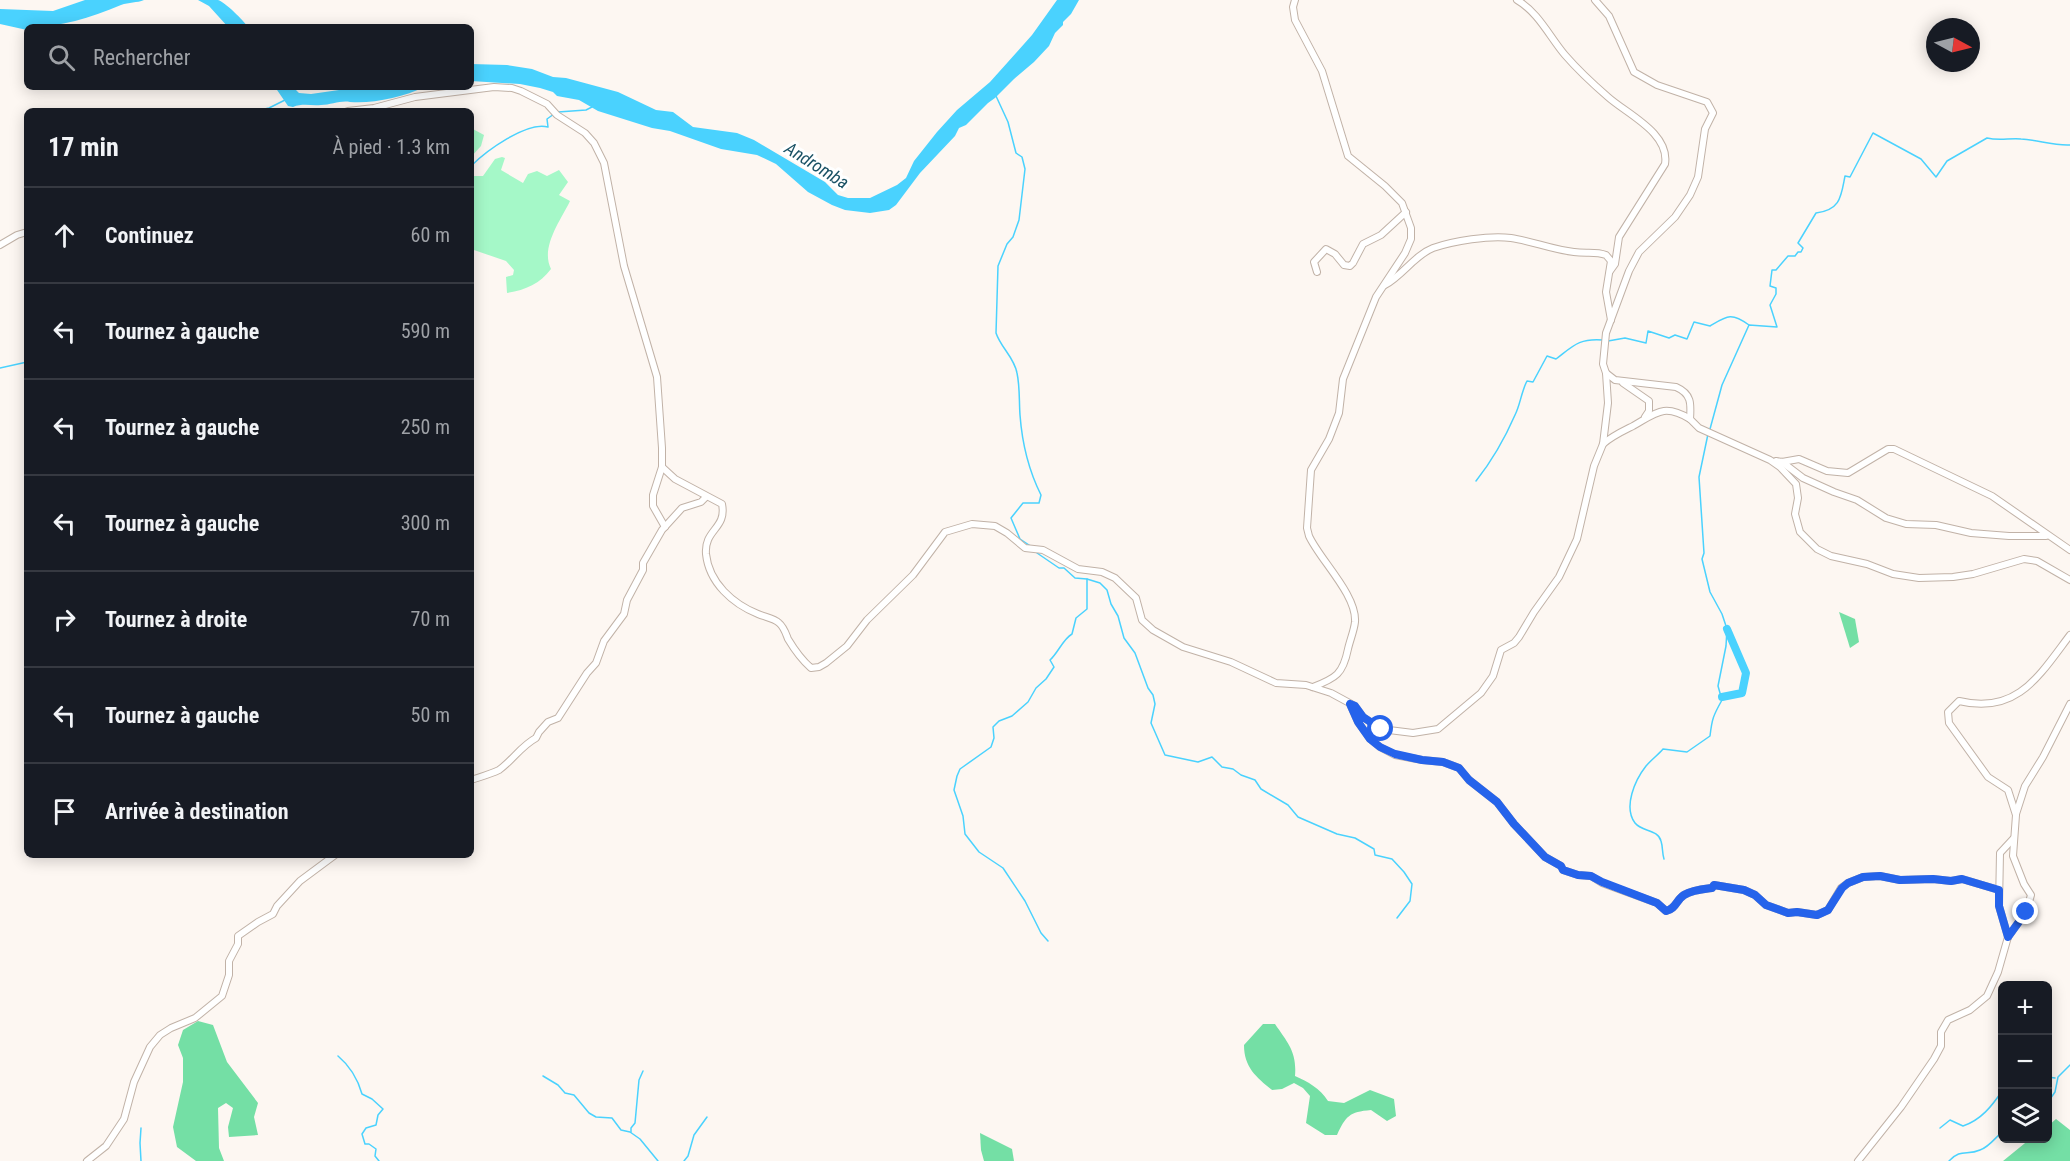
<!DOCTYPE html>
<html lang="fr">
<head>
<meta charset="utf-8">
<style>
	:root { --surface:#171b24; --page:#242831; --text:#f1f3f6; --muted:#9ea1a6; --line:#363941 }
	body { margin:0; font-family:"Roboto Condensed",sans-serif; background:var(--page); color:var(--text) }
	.controls { position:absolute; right:18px; bottom:18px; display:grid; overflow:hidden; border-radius:9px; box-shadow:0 3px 15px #0003 }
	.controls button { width:54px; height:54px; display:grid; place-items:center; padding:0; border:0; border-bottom:2px solid var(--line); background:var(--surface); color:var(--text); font:30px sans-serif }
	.compass { position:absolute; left:1926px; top:18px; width:54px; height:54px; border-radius:50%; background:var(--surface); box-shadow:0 3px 15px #0003; rotate:97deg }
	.stop { position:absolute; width:18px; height:18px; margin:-14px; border:4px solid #2563eb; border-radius:50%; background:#fff }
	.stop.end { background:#2563eb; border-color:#fff; box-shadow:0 2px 6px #0008 }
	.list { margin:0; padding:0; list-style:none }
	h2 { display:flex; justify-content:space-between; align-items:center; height:78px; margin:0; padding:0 24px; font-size:26px }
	h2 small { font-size:20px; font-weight:400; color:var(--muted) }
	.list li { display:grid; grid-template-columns:39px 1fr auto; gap:18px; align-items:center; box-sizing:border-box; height:96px; padding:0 24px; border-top:2px solid var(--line) }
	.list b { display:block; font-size:22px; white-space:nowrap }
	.list em { font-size:20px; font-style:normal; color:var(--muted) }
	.icon { flex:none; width:33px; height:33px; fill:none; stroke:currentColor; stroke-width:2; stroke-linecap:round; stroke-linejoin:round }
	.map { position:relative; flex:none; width:2070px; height:1161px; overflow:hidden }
	.search { position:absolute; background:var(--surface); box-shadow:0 3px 15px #0003; left:24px; top:24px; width:450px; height:66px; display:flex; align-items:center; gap:15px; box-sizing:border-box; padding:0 21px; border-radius:9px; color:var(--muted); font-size:22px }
	.panel { position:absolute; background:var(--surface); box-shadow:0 3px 15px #0003; left:24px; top:108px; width:450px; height:750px; border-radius:9px }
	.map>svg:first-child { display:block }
	.green { fill:#a5f8c8 }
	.forest { fill:#74dfa5 }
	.water { fill:#4ad2fe }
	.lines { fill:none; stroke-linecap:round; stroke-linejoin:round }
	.stream { stroke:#4ad2fe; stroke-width:1.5 }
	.river { stroke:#4ad2fe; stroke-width:8 }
	.minor-casing { stroke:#c1b2a7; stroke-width:8 }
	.minor { stroke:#fff; stroke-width:6 }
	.route { stroke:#2563eb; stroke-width:8 }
	.labels { text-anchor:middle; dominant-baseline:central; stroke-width:6; stroke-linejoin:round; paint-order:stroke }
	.water-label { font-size:18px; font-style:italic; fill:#1b5265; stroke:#fff }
</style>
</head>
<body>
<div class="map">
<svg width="2070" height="1161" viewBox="0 0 2070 1161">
	<rect width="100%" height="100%" fill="#fdf7f2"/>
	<!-- green -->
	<g class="green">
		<path d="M471,128L484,135L481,146L471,157Z"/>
		<path d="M502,157L505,158L501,170L523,183L528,174L537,171L547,176L559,170L568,182L559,195L570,201C561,220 540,247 551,269C540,284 525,290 507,293L506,277L513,275L514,270L506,261L471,249V176H483L495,159Z"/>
	</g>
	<!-- forest -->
	<g class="forest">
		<path d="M1839,612L1855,619L1859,642L1850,648Z"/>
		<path d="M198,1021L213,1025L227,1062L258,1103L254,1117L258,1135L229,1137L228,1127L233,1108L226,1103L218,1108L219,1148L224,1161H196L177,1147L173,1127L183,1082V1058L178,1045L183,1030Z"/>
		<path d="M1263,1024H1275C1288,1043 1297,1052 1295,1076C1308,1082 1320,1088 1328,1101L1344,1103L1370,1090L1394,1099L1396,1116L1387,1121L1371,1110C1349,1112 1346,1116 1337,1135H1325L1306,1123L1310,1096L1303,1088L1294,1083L1282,1089L1272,1090C1256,1077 1244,1067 1244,1045Z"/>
		<path d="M2056,1119L2070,1130V1161H2003L2030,1139L2048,1138V1126Z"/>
		<path d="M980,1133L1012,1149L1014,1161H984L981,1150Z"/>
	</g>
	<!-- water -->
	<g class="water">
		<path d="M85,0H144C137,3 129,2 121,5C89,18 62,27 27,27V30L0,24V9L53,11Z"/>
		<path d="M198,0C204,0 212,0 218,0C225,2 244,21 248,27H228L209,6Z"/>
		<path d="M1057,0H1079L1071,14L1063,22V25L1055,33L1049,46L1034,62L1014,79L995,98L988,103L966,125L959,128L955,136L920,173L896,205L889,210L870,213L845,210L832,205L808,192L776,164L757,155L721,149L670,131L652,128L598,111L579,100L557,96L553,92L540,88L520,84L471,81V64L507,65L532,69L553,77L566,78L618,92L656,110L673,112L693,127L737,133L754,140L825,182L838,195L848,198H870L897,185L906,178L914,161L937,132L957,110L990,82L1032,35Z"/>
		<path d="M275,87H293L299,93L311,94L360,87H424C404,97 372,104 350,102C341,100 331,105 321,105C311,106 303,103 293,107L288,106Z"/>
	</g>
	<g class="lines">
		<!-- stream -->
		<g class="stream">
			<path d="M996,96L1008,122L1016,153L1022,157L1025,169L1019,220L1013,237L1007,244L998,266L996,333C1001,348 1014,357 1017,373C1020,387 1019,401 1020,415C1022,442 1029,471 1041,495L1039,503H1023L1011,518L1020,539L1032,547"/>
			<path d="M256,111L269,108L285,100"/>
			<path d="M558,112L586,110L592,107"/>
			<path d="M471,166C486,151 527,121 548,127L547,119L554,114"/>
			<path d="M1608,341L1625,338L1646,343L1648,331L1669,338L1675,335L1687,339L1694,322L1710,326C1727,316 1731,312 1749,325"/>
			<path d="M0,368L27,362"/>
			<path d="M1710,429L1722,385L1749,325L1777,327L1770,305L1776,294V288L1770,286L1772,270H1776L1788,256H1795L1798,252H1801L1803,248L1798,243L1816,213C1841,210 1841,196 1845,176L1850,177L1873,133L1921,159L1936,177L1947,161L1987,138C1999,141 2009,138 2021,139C2038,140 2054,146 2070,145"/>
			<path d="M1476,481C1491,462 1505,438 1515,415C1520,405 1521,394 1526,383L1527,381L1533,382L1547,356L1556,359C1573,346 1579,338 1603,340"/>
			<path d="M1037,553L1059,568H1064L1075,578L1087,579V609L1076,618L1072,634C1063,639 1058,653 1050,660L1054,667L1046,679L1036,688L1028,702L1012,716L999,721L993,727L994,738L991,747L960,769L957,776L954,790L963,816L965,834L979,852L1003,868L1025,901L1041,933L1048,941"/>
			<path d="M1087,579L1100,583L1107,590L1111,604L1118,616L1124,638L1135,653L1148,688L1153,695L1155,704L1151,723L1165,755L1198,762L1212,757L1222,767L1233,769L1241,775L1255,780L1261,789L1288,805L1298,817L1337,834L1355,838L1374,849L1375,855L1392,859L1404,872L1412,884L1410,901L1397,918"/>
			<path d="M1664,859C1662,853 1663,847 1661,841C1658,829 1642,832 1635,823C1623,807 1635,780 1646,766C1651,760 1658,755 1663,749L1687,752L1710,736C1712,719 1713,716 1722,700L1718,686L1726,646L1727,629L1722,614L1710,592L1702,559L1704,553L1699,477L1708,434"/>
			<path d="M338,1056C350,1066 358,1080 362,1094L372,1099L383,1109L378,1115L376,1125L366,1128L362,1134L365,1144H369L376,1149L375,1156L379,1161"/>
			<path d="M543,1076L558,1085L565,1093L574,1095L589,1113L596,1117L612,1118L621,1130L630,1132L640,1139L658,1161"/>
			<path d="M2048,1077L2055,1078"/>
			<path d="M2048,1102L2055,1092L2058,1077L2070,1065"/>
			<path d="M141,1128L140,1143L141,1161"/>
			<path d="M1940,1128L1950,1120L1963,1126C1981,1120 1992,1106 2002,1091"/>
			<path d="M631,1132V1128L635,1123L639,1080L643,1071"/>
			<path d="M684,1161L688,1156L694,1135L707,1117"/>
			<path d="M1949,1161C1961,1148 1967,1156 1980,1150C1989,1147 1995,1138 2002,1132"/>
		</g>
		<!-- river -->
		<path class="river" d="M1722,697L1742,693L1746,673L1727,629"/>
		<!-- minor casing -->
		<g class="minor-casing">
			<g id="minor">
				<path d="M1295,0L1293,7L1295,20L1322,71L1348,156L1385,186L1402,203L1411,228V239L1405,253L1376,297L1343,379L1339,413L1329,439L1311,470L1307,528L1309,536C1320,560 1357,595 1355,622C1354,631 1350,640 1348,649C1343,674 1336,678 1313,687"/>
				<path d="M1517,0C1539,13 1549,36 1565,55C1578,70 1593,84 1608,97C1627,114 1670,133 1665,164L1619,237L1615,264L1610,271"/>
				<path d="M1595,0L1609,16L1634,72L1657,85L1707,102L1713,113L1705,129L1698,177L1690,195L1675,217L1639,252L1629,271L1606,333L1603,364L1606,373L1615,380L1676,387C1692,394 1691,404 1690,419L1699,428L1770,460L1780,467L1796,484L1798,498L1795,514L1800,532L1817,549L1831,556L1867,564L1893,574L1919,578L1953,577L1973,574L2024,559L2037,561L2070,580"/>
				<path d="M348,111L374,108L415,97L494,87L512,88L521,91L547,104L557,115L585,133L594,143L604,163L624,266L657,377L662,448V467L675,479L722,504C727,529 704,529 706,554C709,583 733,604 758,614C765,617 774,618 779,623C784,627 786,634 788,639C794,649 803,661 811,668L819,667L826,663L847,646L867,620L913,575L945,532L972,524L995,526L1007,533L1025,548L1043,550L1078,569L1102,572L1115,578L1136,598L1142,620L1153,630L1183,647L1231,662L1276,683L1306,685L1331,693L1355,706L1363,717L1381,729L1413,733L1438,729L1481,693L1493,676L1501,650L1514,643L1519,637L1534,612L1559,577L1577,539L1594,466L1603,444L1608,403L1606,373"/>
				<path d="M0,245L17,235L27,232"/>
				<path d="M1317,272L1314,262L1326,249L1335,254L1344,265L1350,266L1353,263L1363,244L1381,235L1406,212"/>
				<path d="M1385,285C1403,275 1415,255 1433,248C1453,241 1490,235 1511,238C1532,241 1553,250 1574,252C1586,254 1595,251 1606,255L1611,261L1606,292L1611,320"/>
				<path d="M1623,383L1649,401V411L1645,417"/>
				<path d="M1603,444C1612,436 1623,431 1633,426C1656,413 1664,403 1690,419"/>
				<path d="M1776,461L1782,462L1799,459L1827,471L1848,473L1888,449H1894L1992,496L2070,550"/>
				<path d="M1782,462L1803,478L1834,492L1857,500L1886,518L1906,524L1936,525L1971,533L2009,536H2046"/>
				<path d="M662,467L653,495V506L665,527"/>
				<path d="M1350,704L1358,722L1370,739L1380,747L1395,755L1422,760L1443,762L1459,768L1469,780L1497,802L1514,824L1545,857L1561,866L1563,870L1578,875L1591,876L1602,883L1657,903L1666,911C1676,909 1676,900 1684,895C1692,890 1704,889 1712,888L1714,885L1744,890L1755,895L1766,905L1788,913L1797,912L1817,915L1828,910L1841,888L1848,883L1863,877L1880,876L1900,880L1933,879L1951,881L1962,879L1999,890"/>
				<path d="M471,780C480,777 491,774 499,770C513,760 521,746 536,738L539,732L548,722L558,718L587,673L596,663L604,641L624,614L627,600L643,570V563L662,530L682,508L701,502L706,497"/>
				<path d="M2016,814L2025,786L2043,757L2070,704"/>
				<path d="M2008,937L1999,906L2000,853L2013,839"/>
				<path d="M87,1161L106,1146L124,1119L134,1082L150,1047L160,1035L171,1028L195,1018L222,996L229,975V961L238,944V936L258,922L273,914L277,906L300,881L335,855"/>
				<path d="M1858,1161L1901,1107L1934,1059L1941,1046V1032L1948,1020L1970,1010L1987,996L1998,972L2008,937L2026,912L2031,895L2024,884L2013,856L2016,815L2008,790L1988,777L1949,723L1948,712L1959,701C2017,715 2039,676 2070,635"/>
			</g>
		</g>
		<!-- minor -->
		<use href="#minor" class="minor"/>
	</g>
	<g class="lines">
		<!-- route -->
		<path class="route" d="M1381,729L1363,717L1355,706L1350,704L1358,722L1370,739L1380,747L1395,754L1422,760L1443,762L1459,768L1469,780L1497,802L1514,824L1545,857L1561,866L1563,870L1578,875L1591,876L1602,882L1657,903L1666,911C1676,909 1676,900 1684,895C1692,890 1704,889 1712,888L1714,885L1744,890L1755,895L1766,905L1788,913L1797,912L1817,915L1828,910L1842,888L1848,883L1863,877L1880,876L1900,880L1933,879L1951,881L1962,879L1999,890V906L2008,937L2026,912"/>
	</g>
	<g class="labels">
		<!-- water labels -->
		<g class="water-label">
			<text transform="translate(817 165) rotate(32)">Andromba</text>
		</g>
	</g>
</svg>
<div class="controls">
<button>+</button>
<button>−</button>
<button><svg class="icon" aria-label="layers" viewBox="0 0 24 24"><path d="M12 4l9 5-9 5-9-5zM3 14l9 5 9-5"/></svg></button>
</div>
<svg class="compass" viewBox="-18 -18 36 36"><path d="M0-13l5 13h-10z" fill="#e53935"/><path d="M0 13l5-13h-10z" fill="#9ea1a6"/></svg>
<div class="stop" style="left:1381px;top:729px"></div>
<div class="stop end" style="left:2026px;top:912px"></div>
<div class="search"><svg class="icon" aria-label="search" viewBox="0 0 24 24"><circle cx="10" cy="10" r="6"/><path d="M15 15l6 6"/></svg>Rechercher</div>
<section class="panel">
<h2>17 min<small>À pied · 1.3 km</small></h2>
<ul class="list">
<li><svg class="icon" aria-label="ahead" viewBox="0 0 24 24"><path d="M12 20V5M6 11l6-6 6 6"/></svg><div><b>Continuez</b></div><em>60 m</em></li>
<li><svg class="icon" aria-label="left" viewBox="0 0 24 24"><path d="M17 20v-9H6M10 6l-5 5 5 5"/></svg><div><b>Tournez à gauche</b></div><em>590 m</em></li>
<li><svg class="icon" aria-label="left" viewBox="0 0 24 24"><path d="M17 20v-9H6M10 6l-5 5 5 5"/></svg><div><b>Tournez à gauche</b></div><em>250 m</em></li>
<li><svg class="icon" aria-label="left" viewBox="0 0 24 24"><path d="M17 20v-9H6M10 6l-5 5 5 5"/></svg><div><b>Tournez à gauche</b></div><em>300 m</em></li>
<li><svg class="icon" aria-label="right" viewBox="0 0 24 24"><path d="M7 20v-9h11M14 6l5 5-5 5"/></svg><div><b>Tournez à droite</b></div><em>70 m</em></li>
<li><svg class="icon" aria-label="left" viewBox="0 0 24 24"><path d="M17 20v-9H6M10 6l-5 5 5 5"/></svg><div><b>Tournez à gauche</b></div><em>50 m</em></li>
<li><svg class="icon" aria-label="arrive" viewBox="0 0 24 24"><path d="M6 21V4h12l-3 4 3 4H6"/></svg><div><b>Arrivée à destination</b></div></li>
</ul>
</section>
</div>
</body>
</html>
